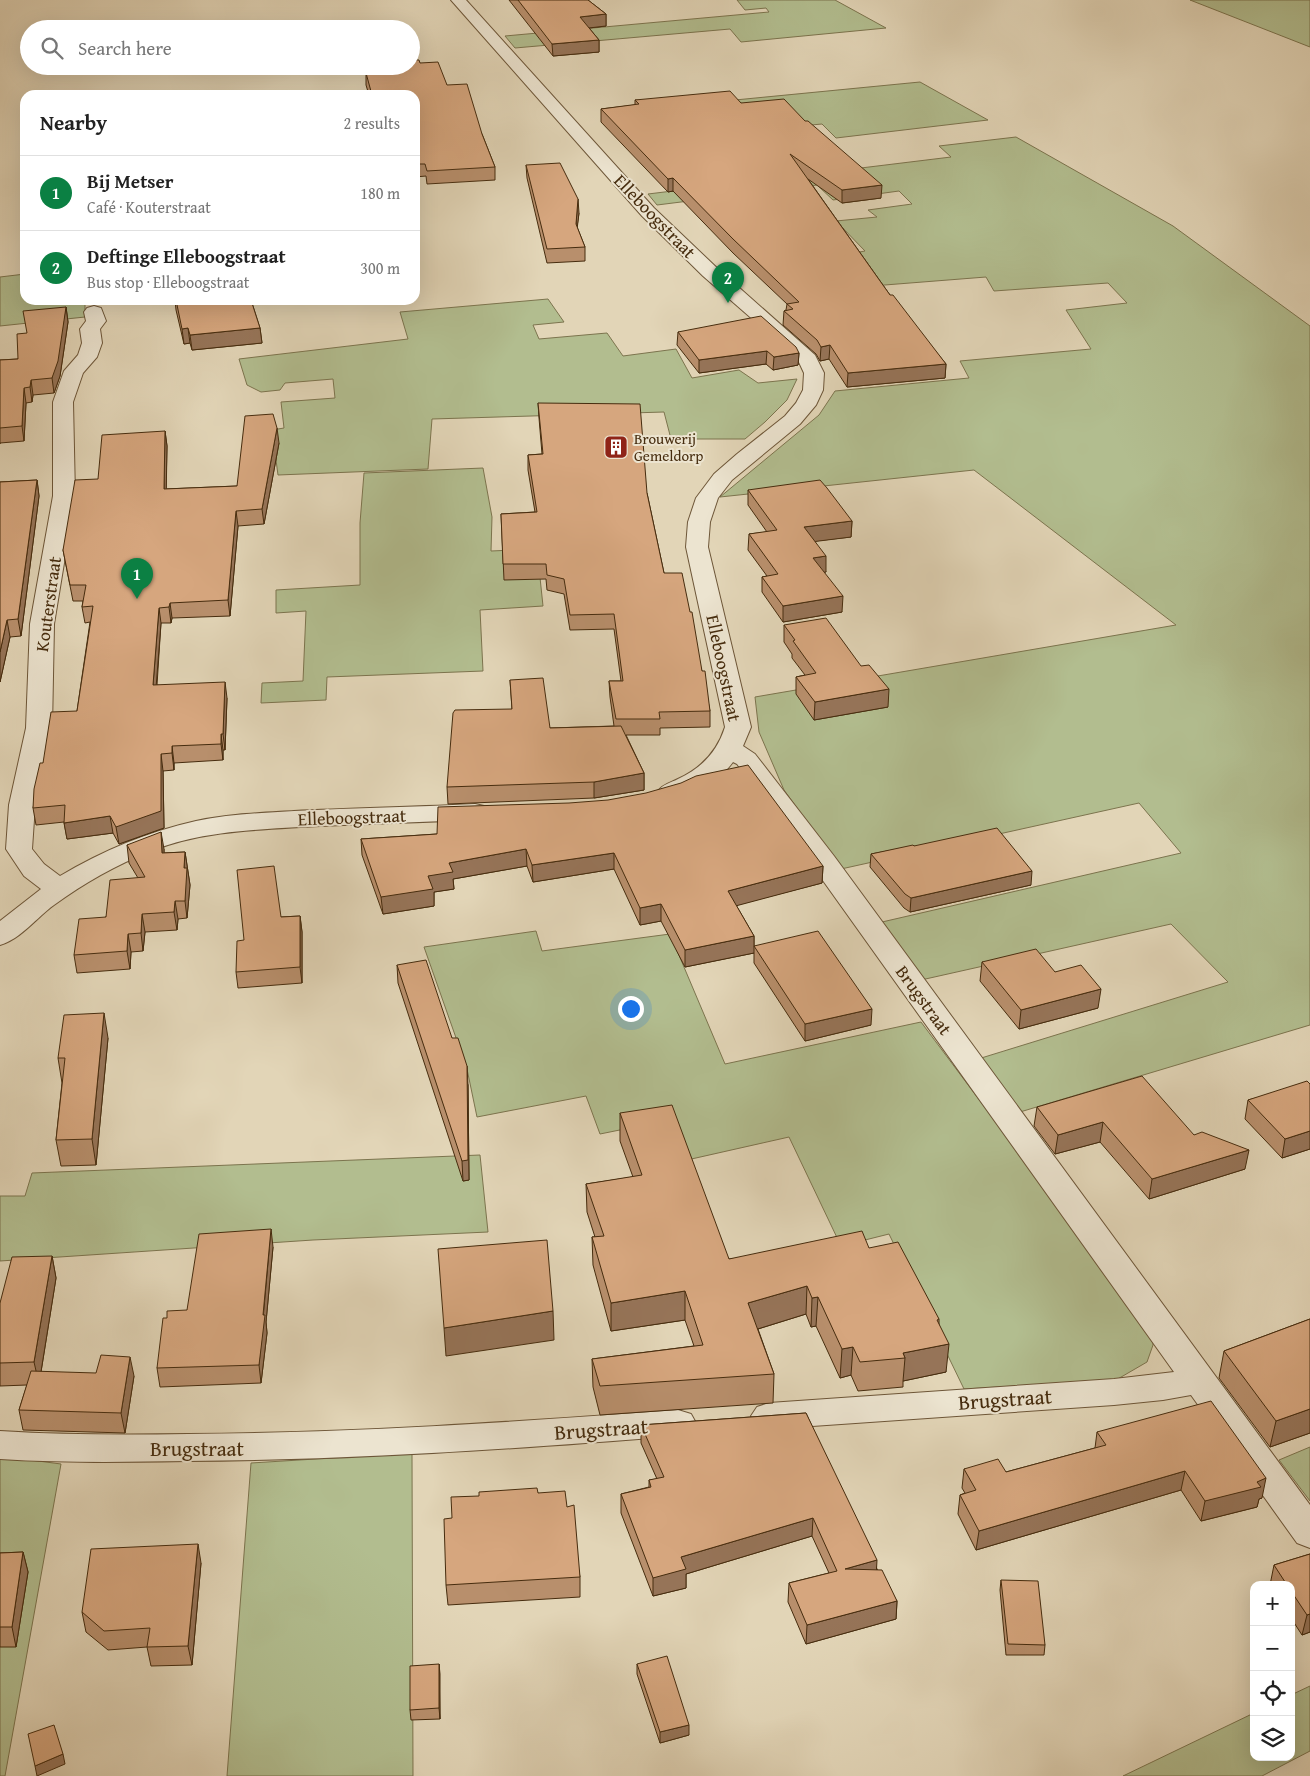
<!DOCTYPE html>
<html lang="en">
<head>
<meta charset="utf-8">
<style>
	:root { --surface:#fff; --page:#f2f2f2; --text:#222; --muted:#767676; --line:#e0e0e0; --accent:#0b8043 }
	body { margin:0; font-family:"Gentium Book Plus",serif; background:var(--page); color:var(--text) }
	.controls { position:absolute; right:15px; bottom:15px; display:grid; overflow:hidden; border-radius:10px; box-shadow:0 5px 20px #0002 }
	.controls button { width:45px; height:45px; display:grid; place-items:center; padding:0; border:0; border-bottom:1px solid var(--line); background:var(--surface); color:var(--text); font:25px sans-serif }
	.you { position:absolute; left:630px; top:1008px; width:18px; height:18px; margin:-12px; border:4px solid #fff; border-radius:50%; background:#1a73e8; box-shadow:0 0 0 8px #1a73e833 }
	.badge { display:grid; place-items:center; width:32px; height:32px; border-radius:50%; background:var(--accent); color:#fff; font-size:16px; font-weight:700 }
	.pin { position:absolute; translate:-50% -41px; filter:drop-shadow(0 1px 2px #0008) }
	.pin::after { content:''; position:absolute; top:26px; width:18px; height:15px; background:inherit; clip-path:polygon(0 0,100% 0,50% 100%) }
	.list { margin:0; padding:0; list-style:none }
	h2 { display:flex; justify-content:space-between; align-items:center; height:65px; margin:0; padding:0 20px; font-size:21px }
	h2 small { font-size:16px; font-weight:400; color:var(--muted) }
	.list li { display:grid; grid-template-columns:32px 1fr auto; gap:15px; align-items:center; box-sizing:border-box; height:75px; padding:0 20px; border-top:1px solid var(--line) }
	.list b { display:block; font-size:19px; white-space:nowrap }
	.list p { margin:0; font-size:16px; white-space:nowrap; color:var(--muted) }
	.list em { font-size:16px; font-style:normal; color:var(--muted) }
	.icon { flex:none; width:28px; height:28px; fill:none; stroke:currentColor; stroke-width:2; stroke-linecap:round; stroke-linejoin:round }
	.map { position:relative; flex:none; width:1310px; height:1776px; overflow:hidden }
	.search { position:absolute; background:var(--surface); box-shadow:0 5px 20px #0002; left:20px; top:20px; width:400px; height:55px; display:flex; align-items:center; gap:12px; box-sizing:border-box; padding:0 18px; border-radius:28px; color:var(--muted); font-size:19px }
	.panel { position:absolute; background:var(--surface); box-shadow:0 5px 20px #0002; left:20px; top:90px; width:400px; height:215px; border-radius:15px }
	.map>svg:first-child { display:block }
	.green { fill:#b2bd8f; stroke:#7c744e }
	.lines { fill:none; stroke-linecap:round; stroke-linejoin:round }
	.street-casing { stroke:#6d5638; stroke-width:2 }
	.street { fill:#ece4d0; fill-rule:evenodd }
	.wall { fill:#b88f6c; stroke:#462c0e }
	.shaded-wall { fill:#967458; stroke:#462c0e }
	.building { fill:#d6a67e; stroke:#462c0e }
	.labels { text-anchor:middle; dominant-baseline:central; stroke-width:4; stroke-linejoin:round; paint-order:stroke }
	.far-poi-label { font-size:15px; fill:#462c0e; stroke:#ece4d0; text-anchor:start }
	.street-label { font-size:18px; fill:#462c0e; stroke:#ece4d0 }
	.near-street-label { font-size:21px; fill:#462c0e; stroke:#ece4d0 }
</style>
</head>
<body>
<div class="map">
<svg width="1310" height="1776" viewBox="0 0 1310 1776">
	<rect width="100%" height="100%" fill="#e2d5b7"/>
	<filter id="stains"><feTurbulence type="fractalNoise" baseFrequency=".004" numOctaves="4"/><feColorMatrix values="0 0 0 0 .2 0 0 0 0 .09 0 0 0 0 .02 0 0 0 .5 -.17"/></filter>
	<radialGradient id="worn" r=".72"><stop offset=".6" stop-color="#630" stop-opacity="0"/><stop offset="1" stop-color="#630" stop-opacity=".3"/></radialGradient>
	<!-- green -->
	<g class="green">
		<path d="M737,0H835L886,28L741,42L730,29L515,48L505,36L769,12L766,8L745,10Z"/>
		<path d="M1190,0H1310V47Z"/>
		<path d="M920,82L988,120L836,138L822,124L800,126L747,114L735,100Z"/>
		<path d="M1016,137L1173,226L1310,326V1025L1020,1112L978,1059L1228,982L1171,924L921,980L882,922L1181,853L1139,803L841,869L784,790L759,732L755,697L1176,625L974,470L720,497L819,415L835,391L969,378L960,361L1091,349L1066,310L1127,303L1108,283L994,291L986,277L872,286L854,253L865,251L836,221L877,217L868,210L912,204L899,191L833,200L817,185L657,205L648,194L951,157L939,146Z"/>
		<path d="M25,274V300H85V317L0,326V277Z"/>
		<path d="M548,299L564,322L533,325L539,339L607,333L623,356L676,349L692,378L739,370L758,383L797,379L787,400L765,422L745,439H671L664,412L432,419L428,469L278,475L272,430L284,428L281,402L335,398L333,379L285,383L280,390L261,392L247,385L239,359L408,339L400,312Z"/>
		<path d="M483,468L492,517L491,551L537,549L543,606L480,610L483,671L327,677L326,700L261,703L262,683L303,681L306,611L276,613V590L360,585V523L364,473Z"/>
		<path d="M536,931L542,951L670,934L725,1064L921,1022L1153,1332V1345L1147,1362L1116,1380L964,1389L889,1234L841,1246L789,1137L687,1160L669,1120L600,1134L586,1096L477,1117L467,1069L424,947Z"/>
		<path d="M480,1155L488,1232L313,1240L0,1261V1196H25L32,1173Z"/>
		<path d="M1310,1447V1501L1279,1460Z"/>
		<path d="M412,1453L413,1776H227L251,1463Z"/>
		<path d="M0,1456L61,1464L5,1776H0Z"/>
		<path d="M1310,1686V1751L1262,1776H1123L1254,1713V1757H1291V1695Z"/>
	</g>
	<g class="lines">
		<!-- street casing -->
		<g class="street-casing">
			<g id="street">
				<path d="M451,0H466L654,208L717,268L815,355L824,373L823,390L816,405L800,424L732,480L718,498L710,522L708,547L751,727L743,746L755,754L834,856L1310,1505V1548L1297,1543L1191,1395L1163,1400L1114,1405L769,1429L757,1425L751,1416L757,1407L769,1403L1114,1379L1174,1372L814,868L737,764L733,762C719,782 686,803 662,797L658,791C663,784 670,783 678,779C702,768 717,752 725,727L686,547L688,522L696,498L714,474L737,454L785,416L796,403L803,390L804,373L797,358L703,276L642,216Z"/>
				<path d="M94,306L101,308L106,321L100,329L102,343L97,357L83,373L73,402L75,496L54,624L52,728L35,805L32,849L44,864L60,876C102,851 147,832 196,821C228,814 261,813 294,811C354,808 415,807 475,804L484,806L488,812L484,818L475,820C417,822 358,824 300,827C249,830 199,832 151,851C116,865 84,883 54,905C37,917 21,939 0,945V921L41,889L24,876L6,849L9,805L26,728L30,624L53,496V402L64,371L78,355L82,343L80,329L86,321L84,312L87,308Z"/>
				<path d="M678,1410L691,1414L696,1423L691,1432L678,1436C515,1449 352,1460 188,1461C126,1462 63,1463 0,1459V1431C63,1435 126,1435 188,1434C352,1433 515,1422 678,1410Z"/>
			</g>
		</g>
		<!-- street -->
		<use href="#street" class="street"/>
	</g>
	<!-- wall -->
	<g class="wall">
		<path d="M509,0H588L606,14V26L589,28L599,40V52L553,56Z"/>
		<path d="M420,63L447,85L482,134L495,167V180L427,184L426,176L415,177V95H369L366,85V73L375,72V66H411Z"/>
		<path d="M635,100L741,103L881,198L842,203L808,179L890,295L946,364L945,378L847,387L829,359L820,361L816,354L783,325L784,311L786,310L787,304L733,253L673,191L668,192L601,122V109L635,105Z"/>
		<path d="M526,165L579,213L577,227L585,247V261L547,263L527,178Z"/>
		<path d="M175,300H251L260,328L262,343L192,350L190,343L184,344L176,310Z"/>
		<path d="M66,307L68,322L60,376L54,393L33,395L32,402L26,403L24,441L0,443V444V360L18,359L27,333Z"/>
		<path d="M678,332L799,353L798,365L773,370L766,364L699,373L677,345Z"/>
		<path d="M538,403L647,493L664,573L702,671L710,711V727L660,728V735H626L644,773V790L594,798L448,804L447,787L512,709L510,680L550,728L614,726L610,697L609,681H621L614,629L570,630L564,594L547,590L546,579L504,580L501,514L535,512L528,470V455L542,454L539,418Z"/>
		<path d="M165,431L167,446L166,489L237,486L279,443L264,524L238,526L230,616L172,618L171,623H161L157,685L227,698L225,750H223V760L174,763V770L163,771L164,828L119,844L113,833L67,839L64,822L36,825L33,808L43,763L77,711L90,622L85,623L82,607L83,601H73L63,550L98,479Z"/>
		<path d="M37,480L39,496L21,636L10,637L0,682V482Z"/>
		<path d="M748,490L852,521L851,537L815,541L826,572H824L842,612L783,622L762,592V577L767,576L748,550L749,534L767,532L748,505Z"/>
		<path d="M784,625L888,707L814,720L796,694V677L805,675L792,658V654L784,642Z"/>
		<path d="M437,834L823,866L822,883L736,905L754,936V946L871,1025L805,1041L754,963V953L685,967L661,921L640,925L614,869L533,882L527,866L453,879L454,889L434,892V906L383,914L362,855L361,839Z"/>
		<path d="M127,845L164,849V853L185,852L190,885L187,918L178,919L177,930L145,932L143,951L131,952L130,969L77,973L74,955L138,878L129,863Z"/>
		<path d="M914,846L1031,885L910,912L904,908L870,867L871,854Z"/>
		<path d="M300,916L302,932V983L238,988L236,972L281,917Z"/>
		<path d="M982,962L1055,972L1098,1008L1019,1029L980,981Z"/>
		<path d="M397,965L452,1038L468,1085L469,1180L463,1181L398,983Z"/>
		<path d="M108,1038L96,1165L61,1166L56,1140L62,1083L58,1058Z"/>
		<path d="M1310,1084V1149L1282,1158L1245,1119L1248,1100Z"/>
		<path d="M1037,1107L1194,1135L1245,1169L1149,1199L1100,1142L1055,1154L1034,1126Z"/>
		<path d="M620,1113L729,1259L869,1248L939,1319V1324L946,1372L903,1381V1387L858,1391L851,1375L840,1378L816,1326L811,1327L806,1314L758,1329L774,1374L773,1403L600,1415L593,1387L592,1359L694,1346L685,1320L611,1331L593,1265L592,1237H595L587,1212L586,1184L633,1177L620,1141Z"/>
		<path d="M273,1247L266,1322L267,1333L261,1383L160,1387L157,1368L187,1310Z"/>
		<path d="M52,1256L56,1278L41,1372L134,1376L125,1433L23,1430L19,1410L27,1385L0,1386V1303Z"/>
		<path d="M1310,1319V1433L1270,1447L1219,1378L1224,1351Z"/>
		<path d="M806,1413L877,1569L897,1601L896,1619L806,1644L788,1602L789,1583L829,1573L812,1536L686,1574V1588L653,1596L621,1513V1494L649,1487V1480L657,1479L641,1443V1425Z"/>
		<path d="M1097,1432L1262,1498L1259,1499L1257,1507L1201,1521L1181,1490L976,1550L958,1514L960,1495L965,1493L962,1488L964,1469L1006,1472L1095,1448Z"/>
		<path d="M538,1493L567,1507L580,1577V1597L448,1605L446,1585Z"/>
		<path d="M23,1552L28,1572L16,1647H0V1553Z"/>
		<path d="M1310,1554V1632L1302,1635L1291,1618V1585H1270L1274,1565Z"/>
		<path d="M201,1563L192,1665L151,1666L147,1647L108,1650L86,1632L82,1612Z"/>
		<path d="M1001,1580L1045,1645L1044,1655H1006L1000,1590Z"/>
		<path d="M439,1664L440,1719L411,1720L410,1710Z"/>
		<path d="M637,1664L689,1735L660,1743L637,1674Z"/>
	</g>
	<!-- shaded-wall -->
	<g class="shaded-wall">
		<path d="M606,14V26L580,29V17Z"/>
		<path d="M599,40V52L553,56L552,44Z"/>
		<path d="M673,178V191L668,192V179Z"/>
		<path d="M882,185L881,198L842,203V190Z"/>
		<path d="M578,199L579,213L576,238V224Z"/>
		<path d="M66,307L68,322L60,376L54,393L52,378Z"/>
		<path d="M188,328L190,343L184,344L182,329Z"/>
		<path d="M260,328L262,343L192,350L190,335Z"/>
		<path d="M830,345L829,359L820,361L821,347Z"/>
		<path d="M767,351L766,364L699,373V360Z"/>
		<path d="M799,353L798,365L773,370L774,357Z"/>
		<path d="M946,364L945,378L847,387L848,373Z"/>
		<path d="M31,380L33,395L32,402L30,387Z"/>
		<path d="M24,388L26,403L24,441L22,426Z"/>
		<path d="M277,428L279,443L264,524L262,509Z"/>
		<path d="M165,431L167,446L166,504L164,489Z"/>
		<path d="M37,480L39,496L21,636L18,619Z"/>
		<path d="M236,511L238,526L230,616L228,600Z"/>
		<path d="M852,521L851,537L803,543L804,527Z"/>
		<path d="M826,556V572L813,574V558Z"/>
		<path d="M843,596L842,612L783,622V606Z"/>
		<path d="M170,603L172,618L171,623L169,607Z"/>
		<path d="M159,608L161,623L155,701L153,685Z"/>
		<path d="M7,620L10,637L0,682V652Z"/>
		<path d="M225,682L227,698L225,750L223,734Z"/>
		<path d="M889,689L888,707L814,720L815,702Z"/>
		<path d="M221,734L223,750V760L221,744Z"/>
		<path d="M172,746L174,763V770L172,753Z"/>
		<path d="M161,754L163,771L164,828L119,844L116,827Z"/>
		<path d="M644,773V790L594,798V782Z"/>
		<path d="M110,816L113,833L67,839L64,823Z"/>
		<path d="M161,832L164,849V871L162,853Z"/>
		<path d="M526,849L527,866L453,879L454,889L434,892V906L383,914L381,897L428,876L449,863Z"/>
		<path d="M185,852L190,885L187,918L185,901L184,868Z"/>
		<path d="M614,853V869L533,882L532,865Z"/>
		<path d="M823,866L822,883L728,908V891Z"/>
		<path d="M1032,871L1031,885L910,912L911,898Z"/>
		<path d="M175,901L178,919L177,930L174,912Z"/>
		<path d="M661,904V921L640,925V908Z"/>
		<path d="M142,914L145,932L143,951L141,933Z"/>
		<path d="M300,916L302,932V983L300,967Z"/>
		<path d="M128,934L131,952L130,969L127,951Z"/>
		<path d="M754,936V953L685,967V950Z"/>
		<path d="M1101,989L1098,1008L1019,1029L1021,1010Z"/>
		<path d="M872,1009L871,1025L805,1041V1024Z"/>
		<path d="M104,1013L108,1038L96,1165L92,1139Z"/>
		<path d="M467,1066L468,1085L469,1180L463,1181L462,1161Z"/>
		<path d="M1103,1122L1100,1142L1055,1154L1058,1135Z"/>
		<path d="M1310,1131V1149L1282,1158L1285,1139Z"/>
		<path d="M1249,1150L1245,1169L1149,1199L1152,1179Z"/>
		<path d="M271,1229L273,1247L266,1322L267,1333L261,1383L259,1365Z"/>
		<path d="M52,1256L56,1278L39,1384L34,1362Z"/>
		<path d="M807,1286L806,1314L748,1332V1303Z"/>
		<path d="M685,1291V1320L611,1331V1303Z"/>
		<path d="M818,1297L816,1326L811,1327L812,1298Z"/>
		<path d="M553,1311L554,1340L446,1356L444,1328Z"/>
		<path d="M949,1344L946,1372L903,1381L905,1358L903,1353Z"/>
		<path d="M853,1347L851,1375L840,1378L842,1349Z"/>
		<path d="M130,1357L134,1376L125,1433L121,1413Z"/>
		<path d="M1310,1409V1433L1270,1447L1276,1421Z"/>
		<path d="M1185,1471L1181,1490L976,1550L979,1531Z"/>
		<path d="M1266,1478L1262,1498L1259,1499L1257,1507L1201,1521L1205,1501Z"/>
		<path d="M813,1518L812,1536L686,1574V1588L653,1596V1578L681,1557Z"/>
		<path d="M198,1544L201,1563L192,1665L188,1646Z"/>
		<path d="M23,1552L28,1572L16,1647L12,1627Z"/>
		<path d="M877,1560L876,1578L845,1569Z"/>
		<path d="M897,1601L896,1619L806,1644L807,1625Z"/>
		<path d="M1310,1614V1632L1302,1635L1307,1615Z"/>
		<path d="M439,1664L440,1674V1719L439,1708Z"/>
		<path d="M689,1725V1735L660,1743V1732Z"/>
		<path d="M63,1754L65,1764L37,1776L35,1766Z"/>
	</g>
	<!-- building -->
	<g class="building">
		<path d="M518,0H588L606,14L580,17L599,40L552,44Z"/>
		<path d="M411,60H419L420,63L438,62L447,85L467,84L482,134L495,167L427,171L425,164H415V95H372L366,73L378,72L376,66H411Z"/>
		<path d="M730,91L741,103L784,99L805,121H808L882,185L842,190L790,154L890,295H893L946,364L848,373L830,345L821,347L817,340L784,311L793,309L787,304L799,302L733,239L673,178L668,179L601,109L639,104L635,100Z"/>
		<path d="M560,163L578,199L576,224L585,247L547,249L526,165Z"/>
		<path d="M176,300H251L260,328L190,335L188,328L182,329Z"/>
		<path d="M66,307L58,361L52,378L31,380L30,387L24,388L22,426L0,428V360L18,359L17,334L27,333L23,311Z"/>
		<path d="M761,316L796,347L799,353L774,357L767,351L699,360L678,332Z"/>
		<path d="M538,403L640,404L647,493L664,573H682L690,612H692L702,671H705L710,711L659,712L660,719H616L609,681H623L614,614L570,615L564,579L547,575L546,564H503L501,514L537,512L528,455L543,454Z"/>
		<path d="M273,414L277,428L262,509L236,511L228,600L170,603L169,607L159,608L153,685L225,682L223,734H221V744L172,746V753L161,754V811L116,827L110,816L64,823L65,805L33,808L34,789L40,763H43L51,712L77,711L93,606L82,607L86,585H70L63,550L75,480L98,479L102,435L165,431L164,489L237,486L245,416Z"/>
		<path d="M37,480L18,619L7,620L0,652V482Z"/>
		<path d="M820,480L827,488L852,521L804,527L826,556L813,558L843,596L783,606L762,577L778,574L749,534L777,530L748,490Z"/>
		<path d="M826,618L861,666L869,665L889,689L815,702L796,677L816,673L793,641L795,640L784,625Z"/>
		<path d="M543,678L550,728L621,726L644,773L594,782L447,787L453,713L455,710L512,709L510,680Z"/>
		<path d="M748,765L823,866L728,891L754,936L685,950L661,904L640,908L614,853L532,865L526,849L449,863L453,872L428,876L433,889L381,897L361,839L437,834L438,807L569,803L608,800L646,793L681,783L696,776Z"/>
		<path d="M997,828L1032,871L911,898L905,894L871,854L913,845L914,846Z"/>
		<path d="M161,832L162,853L185,852L184,868H187L185,901H175L174,912L142,914L141,933L128,934L127,951L74,955L79,919L106,917L110,880L145,877L127,845Z"/>
		<path d="M274,866L281,917L300,916V967L236,972L237,941L244,940L237,870Z"/>
		<path d="M818,931L872,1009L805,1024L754,946Z"/>
		<path d="M1036,949L1055,972L1081,965L1101,989L1021,1010L982,962Z"/>
		<path d="M426,960L452,1038H458L467,1066L468,1160L462,1161L397,965Z"/>
		<path d="M104,1013L92,1139L56,1140L65,1058H58L64,1015Z"/>
		<path d="M1142,1076L1194,1135L1202,1132L1249,1150L1152,1179L1103,1122L1058,1135L1037,1107Z"/>
		<path d="M1307,1081L1310,1084V1131L1285,1139L1248,1100Z"/>
		<path d="M672,1105L729,1259L862,1231L869,1248L898,1242L939,1319L937,1320L949,1344L903,1353L905,1358L860,1362L853,1347L842,1349L818,1297L812,1298L807,1286L748,1303L774,1374L600,1386L592,1359L703,1345L685,1291L611,1303L592,1237L604,1236L586,1184L642,1175L620,1113Z"/>
		<path d="M271,1229L263,1315H265L259,1365L157,1368L163,1318H167V1311L187,1310L199,1234Z"/>
		<path d="M547,1240L553,1311L444,1328L438,1249Z"/>
		<path d="M52,1256L34,1362L0,1363V1303L12,1257Z"/>
		<path d="M1310,1319V1409L1276,1421L1224,1351Z"/>
		<path d="M101,1355L130,1357L121,1413L19,1410L31,1371L96,1373Z"/>
		<path d="M1211,1401L1266,1478L1257,1482L1261,1487L1205,1501L1185,1471L979,1531L960,1495L976,1490L964,1469L998,1459L1006,1472L1106,1445L1097,1432Z"/>
		<path d="M806,1413L877,1560L845,1569L882,1570L897,1601L807,1625L789,1583L837,1571L813,1518L681,1557L686,1569L653,1578L621,1494L651,1487L649,1480L664,1477L641,1425Z"/>
		<path d="M537,1488L538,1493L565,1491L567,1507L574,1505L580,1577L446,1585L444,1519L452,1518L451,1497L479,1496V1492Z"/>
		<path d="M198,1544L188,1646L147,1647L150,1628L104,1631L82,1612L91,1549Z"/>
		<path d="M23,1552L12,1627H0V1553Z"/>
		<path d="M1310,1554V1614L1307,1615L1291,1591V1585H1287L1274,1565Z"/>
		<path d="M1001,1580L1038,1581L1045,1645L1008,1644Z"/>
		<path d="M667,1656L689,1725L660,1732L637,1664Z"/>
		<path d="M439,1664V1708L410,1710V1666Z"/>
		<path d="M54,1725L63,1754L35,1766L28,1734Z"/>
	</g>
	<!-- icons -->
	<defs>
		<g id="building-square" transform="scale(1.25)"><rect x="-9" y="-9" width="18" height="18" rx="4" fill="#8f2418" stroke="#ece4d0"/><path d="M-4-6H4V6H1V3H-1V6H-4ZM-2.5-4.3h1.7v1.8h-1.7ZM.8-4.3h1.7v1.8H.8ZM-2.5-1h1.7V.8h-1.7ZM.8-1h1.7V.8H.8Z" fill="#fff"/></g>
	</defs>
	<g fill-rule="evenodd">
		<use href="#building-square" x="616" y="447"/>
	</g>
	<g class="labels">
		<!-- far-poi labels -->
		<g class="far-poi-label">
			<text x="634" y="438">Brouwerij<tspan x="634" dy="17">Gemeldorp</tspan></text>
		</g>
		<!-- street labels -->
		<g class="street-label">
			<text transform="translate(655 216) rotate(46)">Elleboogstraat</text>
			<text transform="translate(48 604) rotate(-82)">Kouterstraat</text>
			<text transform="translate(724 668) rotate(78)">Elleboogstraat</text>
			<text transform="translate(352 817) rotate(-2)">Elleboogstraat</text>
			<text transform="translate(924 1000) rotate(54)">Brugstraat</text>
		</g>
		<!-- near-street labels -->
		<g class="near-street-label">
			<text transform="translate(1005 1399) rotate(-4)">Brugstraat</text>
			<text transform="translate(601 1429) rotate(-4)">Brugstraat</text>
			<text x="197" y="1448">Brugstraat</text>
		</g>
	</g>
	<rect width="100%" height="100%" filter="url(#stains)"/>
	<rect width="100%" height="100%" fill="url(#worn)"/>
</svg>
<div class="controls">
<button>+</button>
<button>−</button>
<button><svg class="icon" aria-label="locate" viewBox="0 0 24 24"><circle cx="12" cy="12" r="6"/><path d="M12 2v4M12 18v4M2 12h4M18 12h4"/></svg></button>
<button><svg class="icon" aria-label="layers" viewBox="0 0 24 24"><path d="M12 4l9 5-9 5-9-5zM3 14l9 5 9-5"/></svg></button>
</div>
<div class="you"></div>
<div class="pin badge" style="left:137px;top:599px">1</div>
<div class="pin badge" style="left:728px;top:303px">2</div>
<div class="search"><svg class="icon" aria-label="search" viewBox="0 0 24 24"><circle cx="10" cy="10" r="6"/><path d="M15 15l6 6"/></svg>Search here</div>
<section class="panel">
<h2>Nearby<small>2 results</small></h2>
<ul class="list">
<li><span class="badge">1</span><div><b>Bij Metser</b><p>Café · Kouterstraat</p></div><em>180 m</em></li>
<li><span class="badge">2</span><div><b>Deftinge Elleboogstraat</b><p>Bus stop · Elleboogstraat</p></div><em>300 m</em></li>
</ul>
</section>
</div>
</body>
</html>
